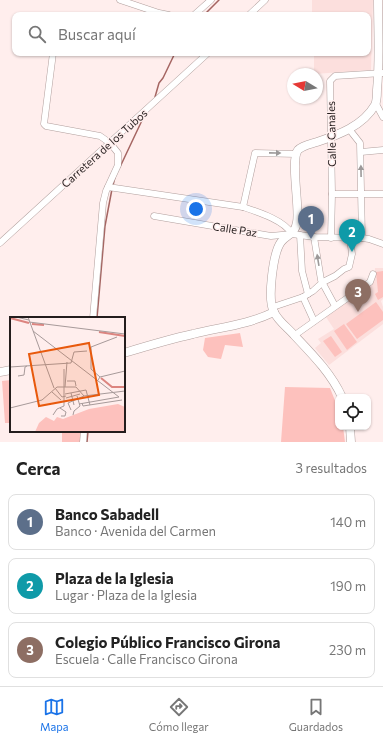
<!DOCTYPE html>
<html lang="es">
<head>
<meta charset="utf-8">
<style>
	:root { --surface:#fff; --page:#f2f2f2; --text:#222; --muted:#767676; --line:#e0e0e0; --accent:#1a73e8 }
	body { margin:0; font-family:Commissioner,sans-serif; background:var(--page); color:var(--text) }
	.controls { position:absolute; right:12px; bottom:12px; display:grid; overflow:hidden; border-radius:8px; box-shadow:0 1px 3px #0004 }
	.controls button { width:36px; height:36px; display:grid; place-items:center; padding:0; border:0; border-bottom:1px solid var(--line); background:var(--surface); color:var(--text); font:20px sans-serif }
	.compass { position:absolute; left:287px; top:68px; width:36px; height:36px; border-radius:50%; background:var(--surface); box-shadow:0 1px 3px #0004; rotate:280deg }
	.you { position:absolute; left:196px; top:209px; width:14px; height:14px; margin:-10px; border:3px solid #fff; border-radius:50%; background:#1a73e8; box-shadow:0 0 0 6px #1a73e833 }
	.badge { display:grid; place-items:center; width:26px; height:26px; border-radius:50%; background:var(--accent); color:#fff; font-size:13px; font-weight:700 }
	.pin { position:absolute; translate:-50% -33px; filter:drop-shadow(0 1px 2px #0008) }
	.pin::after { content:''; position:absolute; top:21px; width:14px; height:12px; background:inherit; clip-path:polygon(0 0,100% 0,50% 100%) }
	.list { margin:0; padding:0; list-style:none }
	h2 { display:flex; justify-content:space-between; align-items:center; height:52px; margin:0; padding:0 16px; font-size:17px }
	h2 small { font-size:13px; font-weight:400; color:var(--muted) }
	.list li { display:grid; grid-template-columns:26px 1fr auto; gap:12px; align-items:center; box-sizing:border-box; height:56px; margin:0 8px 8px; padding:0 8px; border:1px solid var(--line); border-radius:8px }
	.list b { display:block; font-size:15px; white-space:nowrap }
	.list p { margin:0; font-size:13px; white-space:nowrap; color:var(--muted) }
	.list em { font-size:13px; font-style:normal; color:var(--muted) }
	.icon { flex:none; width:22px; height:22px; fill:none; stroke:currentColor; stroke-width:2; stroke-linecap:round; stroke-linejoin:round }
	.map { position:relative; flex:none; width:383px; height:442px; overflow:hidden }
	.search { position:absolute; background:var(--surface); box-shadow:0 1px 3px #0004; left:12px; right:12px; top:12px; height:44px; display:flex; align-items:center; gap:10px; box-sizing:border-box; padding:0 14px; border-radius:8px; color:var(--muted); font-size:15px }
	.sheet { height:244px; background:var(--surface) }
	nav { display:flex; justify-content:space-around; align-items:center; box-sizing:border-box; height:56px; border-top:1px solid var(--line); background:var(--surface); font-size:11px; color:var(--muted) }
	nav a { display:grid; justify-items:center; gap:2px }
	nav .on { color:var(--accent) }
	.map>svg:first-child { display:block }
	.built { fill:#fcdfdd }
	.green { fill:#fdc1bd }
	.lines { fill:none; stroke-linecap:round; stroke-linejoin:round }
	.stream { stroke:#a56562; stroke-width:1.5 }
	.minor-casing { stroke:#b19f9d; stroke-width:7 }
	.major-casing { stroke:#b19f9d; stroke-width:9 }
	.minor { stroke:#fff; stroke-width:6 }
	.major { stroke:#fff; stroke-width:8 }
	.oneway { fill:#9c9999 }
	.labels { text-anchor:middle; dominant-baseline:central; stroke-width:3; stroke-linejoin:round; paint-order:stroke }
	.street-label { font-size:11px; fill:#241d1d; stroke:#ffeeed }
	.inset-river { fill:none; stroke:#dc847f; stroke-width:2 }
	.inset-road { fill:none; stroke:#a79a9a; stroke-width:1 }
	.view { fill:#e8590c; fill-opacity:0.15; stroke:#e8590c; stroke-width:2 }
	.inset-edge { fill:none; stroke:#241d1d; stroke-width:2 }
</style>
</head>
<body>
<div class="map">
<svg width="383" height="442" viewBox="0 0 383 442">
	<rect width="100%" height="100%" fill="#ffeeed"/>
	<!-- built -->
	<g class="built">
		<path d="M312,0H373L371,70L314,74V53H368V15H312Z"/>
		<path d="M375,268H383V299L381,301L383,307V324L329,365L315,348L321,343L318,339L334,329L326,317L374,282Z"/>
	</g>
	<!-- green -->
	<g class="green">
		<path d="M383,271V297L378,300L375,294L378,292L376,272Z"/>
		<path d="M376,302L383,312V320L357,339L346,324Z"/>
		<path d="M344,324L357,342L347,350L334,331Z"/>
		<path d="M240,333L243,347L225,345L221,359L208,357L203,350L205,338Z"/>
		<path d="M331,336L342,352L335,357L323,341Z"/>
		<path d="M11,380V423H5L2,381Z"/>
		<path d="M285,387L330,388L338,408V427H343L345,442H281Z"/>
		<path d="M62,431H82L81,442H62Z"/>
	</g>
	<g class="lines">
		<!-- stream -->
		<g class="stream">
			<path d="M204,15L219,0"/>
			<path d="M155,97L159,83L163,78L175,53"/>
			<path d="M120,167L145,114"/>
			<path d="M113,185L115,177"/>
			<path d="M97,318L105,226L112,189"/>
			<path d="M87,442L88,431"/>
		</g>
		<!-- minor casing -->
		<g class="minor-casing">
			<g id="minor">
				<path d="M120,0L159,13L169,15"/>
				<path d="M194,15L211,0"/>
				<path d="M249,15L265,0"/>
				<path d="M53,53L44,124L46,126L100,136L110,143L118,153V165L106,191L103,203L93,318"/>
				<path d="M376,104L383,117"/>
				<path d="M349,129L360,143L362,238"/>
				<path d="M361,152L383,150"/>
				<path d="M108,187L243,207C258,212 284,220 292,234"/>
				<path d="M332,194H383"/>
				<path d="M243,207L255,153L296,154"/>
				<path d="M154,216L271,236L292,234L314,237L362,238L369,239L383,244"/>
				<path d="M300,235L302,271L308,294"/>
				<path d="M314,237L321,280L335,306"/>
				<path d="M331,238L332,194L330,81L335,76L383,73"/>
				<path d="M0,243L208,53"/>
				<path d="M303,297L314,321"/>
				<path d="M273,307L303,297L313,291L323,282L335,276L344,269L349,267L352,254L350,238"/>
				<path d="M295,335L370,282L373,274"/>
				<path d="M83,442L84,431"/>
			</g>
		</g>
		<!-- major casing -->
		<g class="major-casing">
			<g id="major">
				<path d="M124,353C147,346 170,339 193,334C221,327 247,325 274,312"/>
				<path d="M0,372L11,370"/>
				<path d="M342,397C331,373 312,354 294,335C288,328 278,321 274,312C267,300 273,253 281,242C287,234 295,235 297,222C300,208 290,159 298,150C303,145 311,144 317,142C338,135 363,126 375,105C377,101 377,95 377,90C380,60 378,30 378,0"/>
				<path d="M350,427L351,442"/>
			</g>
		</g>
		<!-- minor -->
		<use href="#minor" class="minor"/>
		<!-- major -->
		<use href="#major" class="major"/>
	</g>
	<!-- one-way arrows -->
	<defs><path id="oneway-solid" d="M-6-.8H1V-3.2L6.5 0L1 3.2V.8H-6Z"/></defs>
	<g class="oneway">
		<use href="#oneway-solid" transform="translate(275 153) rotate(1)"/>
		<use href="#oneway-solid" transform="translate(361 171) rotate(-91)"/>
		<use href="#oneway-solid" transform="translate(318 260) rotate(-99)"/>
	</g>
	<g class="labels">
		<!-- street labels -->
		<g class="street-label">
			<text transform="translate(331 134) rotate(-91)">Calle Canales</text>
			<text transform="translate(104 148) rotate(-42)">Carretera de los Tubos</text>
			<text transform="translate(235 229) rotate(9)">Calle Paz</text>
		</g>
	</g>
	<!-- overview -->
	<g transform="translate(10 317)">
		<rect width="115" height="115" fill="#ffeeed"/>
		<path d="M108,87L115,90V115H25L29,106L36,100L44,104L47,100L53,102L79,92Z" fill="#fdc1bd"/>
		<path class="inset-river" d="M0,1L19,6M22,7L34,8M89,15L115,19M91,61L102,70H115"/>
		<path class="inset-road" d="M6,0L19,3M18,0L44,71M19,5L115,17M23,14L109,80M0,50L61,46L64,35L77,34M54,52V89M8,59L14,58L15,50L17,49M90,60L115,54M88,63L90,60L81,52V30L107,20M57,64H65L66,69M55,70L57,45M45,71L52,80L56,79M42,75L51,83M61,76L64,88M55,77L76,73L80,88M56,81L70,77M72,86L73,89L112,83M69,87L109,80M0,91L32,83L47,70H66L74,79L115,74M50,91L56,95L55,99H51M61,93L58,86L74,79M43,98L47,92L54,89M63,98L64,94L70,89L67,79"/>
		<path class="view" d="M79,26L89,78L29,89L19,37Z"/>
		<rect width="115" height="115" class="inset-edge"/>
	</g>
</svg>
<div class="controls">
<button><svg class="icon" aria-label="locate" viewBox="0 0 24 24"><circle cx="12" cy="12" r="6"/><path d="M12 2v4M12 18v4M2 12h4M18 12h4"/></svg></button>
</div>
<svg class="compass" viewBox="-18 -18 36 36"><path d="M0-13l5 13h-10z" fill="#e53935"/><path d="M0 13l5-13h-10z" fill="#767676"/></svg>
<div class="you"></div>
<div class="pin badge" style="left:311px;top:239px;background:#5c6f8a">1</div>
<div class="pin badge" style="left:352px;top:252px;background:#0f9aa8">2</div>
<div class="pin badge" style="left:358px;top:312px;background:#8d6e63">3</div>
<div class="search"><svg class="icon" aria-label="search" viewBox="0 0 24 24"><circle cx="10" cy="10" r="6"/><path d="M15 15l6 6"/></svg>Buscar aquí</div>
</div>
<section class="sheet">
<h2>Cerca<small>3 resultados</small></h2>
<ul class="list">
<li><span class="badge" style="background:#5c6f8a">1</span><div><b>Banco Sabadell</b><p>Banco · Avenida del Carmen</p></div><em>140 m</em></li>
<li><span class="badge" style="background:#0f9aa8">2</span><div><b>Plaza de la Iglesia</b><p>Lugar · Plaza de la Iglesia</p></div><em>190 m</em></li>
<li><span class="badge" style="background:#8d6e63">3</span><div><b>Colegio Público Francisco Girona</b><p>Escuela · Calle Francisco Girona</p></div><em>230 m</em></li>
</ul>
</section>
<nav>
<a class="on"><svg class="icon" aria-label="map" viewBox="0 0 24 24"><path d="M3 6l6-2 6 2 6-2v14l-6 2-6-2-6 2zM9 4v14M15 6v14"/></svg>Mapa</a>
<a><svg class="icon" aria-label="directions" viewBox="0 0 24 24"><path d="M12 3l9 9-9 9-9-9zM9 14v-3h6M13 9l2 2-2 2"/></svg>Cómo llegar</a>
<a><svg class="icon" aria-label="saved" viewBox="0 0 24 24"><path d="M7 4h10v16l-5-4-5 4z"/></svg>Guardados</a>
</nav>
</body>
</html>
